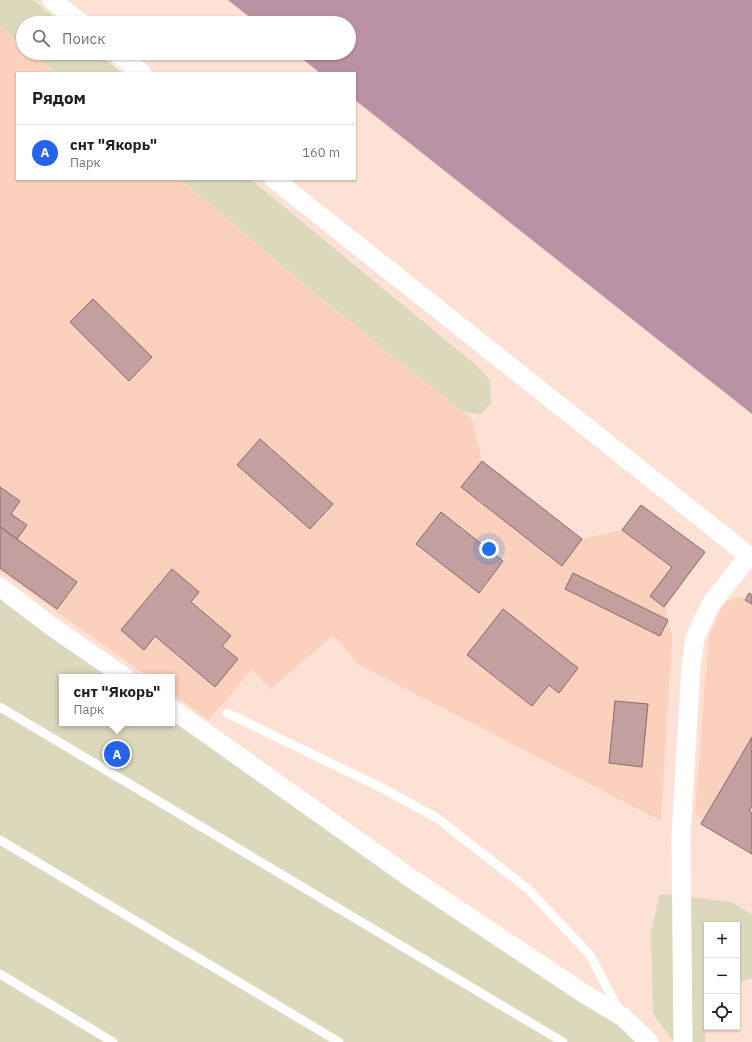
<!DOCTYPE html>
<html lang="ru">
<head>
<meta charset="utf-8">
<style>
	:root { --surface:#fff; --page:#f6f6f6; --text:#202124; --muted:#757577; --line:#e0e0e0; --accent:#2563eb }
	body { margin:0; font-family:"IBM Plex Sans",sans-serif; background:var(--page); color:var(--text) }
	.controls { position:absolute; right:12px; bottom:12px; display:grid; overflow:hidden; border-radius:0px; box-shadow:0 1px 3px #0004 }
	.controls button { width:36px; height:36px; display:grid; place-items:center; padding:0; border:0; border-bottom:1px solid var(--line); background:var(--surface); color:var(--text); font:20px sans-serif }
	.you { position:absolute; left:489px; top:549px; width:14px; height:14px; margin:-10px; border:3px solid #fff; border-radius:50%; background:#1a73e8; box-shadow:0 0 0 6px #1a73e833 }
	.badge { display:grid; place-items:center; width:26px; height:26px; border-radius:50%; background:var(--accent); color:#fff; font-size:13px; font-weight:700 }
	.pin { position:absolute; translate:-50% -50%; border:2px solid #fff; box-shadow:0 1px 4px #0006 }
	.popup { position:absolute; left:59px; top:674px; width:116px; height:52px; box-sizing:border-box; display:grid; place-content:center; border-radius:0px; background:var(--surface); filter:drop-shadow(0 1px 3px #0005); font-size:13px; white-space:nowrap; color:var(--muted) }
	.popup b { font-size:15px; color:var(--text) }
	.popup::after { content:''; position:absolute; left:50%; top:100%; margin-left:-8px; border:8px solid transparent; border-top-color:var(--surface) }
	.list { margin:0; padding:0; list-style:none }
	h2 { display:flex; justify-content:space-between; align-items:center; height:52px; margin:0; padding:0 16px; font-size:17px }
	h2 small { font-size:13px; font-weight:400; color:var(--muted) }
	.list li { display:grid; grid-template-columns:26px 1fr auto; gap:12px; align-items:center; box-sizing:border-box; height:56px; padding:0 16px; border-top:1px solid var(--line) }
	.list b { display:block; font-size:15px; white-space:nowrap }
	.list p { margin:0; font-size:13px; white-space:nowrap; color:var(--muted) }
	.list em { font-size:13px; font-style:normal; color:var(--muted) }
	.icon { flex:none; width:22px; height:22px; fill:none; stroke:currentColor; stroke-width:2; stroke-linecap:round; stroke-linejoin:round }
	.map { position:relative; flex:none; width:752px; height:1042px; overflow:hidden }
	.search { position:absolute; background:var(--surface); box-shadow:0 1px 3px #0004; left:16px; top:16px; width:340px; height:44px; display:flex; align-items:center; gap:10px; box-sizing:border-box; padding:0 14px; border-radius:22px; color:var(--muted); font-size:15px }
	.panel { position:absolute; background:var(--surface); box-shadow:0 1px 3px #0004; left:16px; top:72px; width:340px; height:108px; border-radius:0px }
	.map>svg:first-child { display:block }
	.built { fill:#fbd1be }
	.green { fill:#dbd8bc }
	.water { fill:#b991a2 }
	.building { fill:#c49f9f; stroke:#8a6868 }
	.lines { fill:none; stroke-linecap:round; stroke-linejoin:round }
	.lane { stroke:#fff; stroke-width:9 }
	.street { stroke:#fff; stroke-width:19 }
</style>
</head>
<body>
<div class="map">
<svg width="752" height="1042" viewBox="0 0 752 1042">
	<rect width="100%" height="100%" fill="#fde1d5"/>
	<!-- built -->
	<g class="built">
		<path d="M0,26L23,46V53H32L56,73H17V179H181L308,287L472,419L482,461L582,539L622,530L641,505L705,552L665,607L672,637L661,821L358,664L333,635L271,689L252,669L209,720L172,693V677H149L0,571Z"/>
		<path d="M739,596L749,602L752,599V849L704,821L695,812L709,635L725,602Z"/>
	</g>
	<!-- green -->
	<g class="green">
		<path d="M0,0H33L61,23H23V46L0,26Z"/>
		<path d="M32,53H97L122,73H56Z"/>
		<path d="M181,179H250L477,366L490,380L491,403L481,414L463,412L309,288Z"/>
		<path d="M0,588L125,677H62V723H172V710L648,1042H0Z"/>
		<path d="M660,894L732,902L752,915V978L737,983V925H707V1008L705,1020V1042H674L653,1014L651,932Z"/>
	</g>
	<!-- water -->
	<path class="water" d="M228,0H752V414L355,100V73H320L295,53H349V23H257Z"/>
	<!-- building -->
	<g class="building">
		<path d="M93,299L152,357L129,381L70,322Z"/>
		<path d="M260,439L333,504L310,529L237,465Z"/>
		<path d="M482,461L582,539L562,566L461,487Z"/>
		<path d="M0,487L20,501L11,514L27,525L17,539L0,527Z"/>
		<path d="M641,505L705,552L664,607L650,596L672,567L622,530Z"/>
		<path d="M441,512L503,561L479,593L416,544Z"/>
		<path d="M0,527L77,582L57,609L0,568Z"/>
		<path d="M172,569L199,592L191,602L231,636L222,646L238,659L215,687L155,636L144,650L121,630Z"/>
		<path d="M573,573L668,620L660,636L565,589Z"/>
		<path d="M749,593L752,595V604L745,600Z"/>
		<path d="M503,609L578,668L559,693L549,685L532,706L467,655Z"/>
		<path d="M615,701L648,704L642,767L609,763Z"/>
		<path d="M752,737V806L749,811L752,813V854L701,824Z"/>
	</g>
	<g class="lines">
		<!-- lane -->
		<g class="lane">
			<path d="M0,707L563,1042"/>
			<path d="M227,713L382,788L437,818L528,889L590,955L619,1010"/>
			<path d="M0,840L339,1042"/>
			<path d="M0,974L113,1042"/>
		</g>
		<!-- street -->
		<g class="street">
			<path d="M52,0L81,23"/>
			<path d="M117,53L142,73"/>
			<path d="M274,179L749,556L711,604L695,638L691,666L681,837L683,1042"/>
			<path d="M0,587L55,629L125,677"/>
			<path d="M172,709L412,879L583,993L623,1017L649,1042"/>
		</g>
	</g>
</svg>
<div class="controls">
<button>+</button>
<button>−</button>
<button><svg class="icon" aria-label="locate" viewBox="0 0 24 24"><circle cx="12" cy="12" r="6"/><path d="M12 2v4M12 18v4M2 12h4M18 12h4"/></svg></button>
</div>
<div class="you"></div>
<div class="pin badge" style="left:117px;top:754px">A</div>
<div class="popup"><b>снт &quot;Якорь&quot;</b>Парк</div>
<div class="search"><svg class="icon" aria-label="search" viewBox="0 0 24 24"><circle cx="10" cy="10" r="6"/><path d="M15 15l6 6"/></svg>Поиск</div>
<section class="panel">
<h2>Рядом<small></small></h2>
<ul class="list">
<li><span class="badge">A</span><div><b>снт &quot;Якорь&quot;</b><p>Парк</p></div><em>160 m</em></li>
</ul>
</section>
</div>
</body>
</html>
